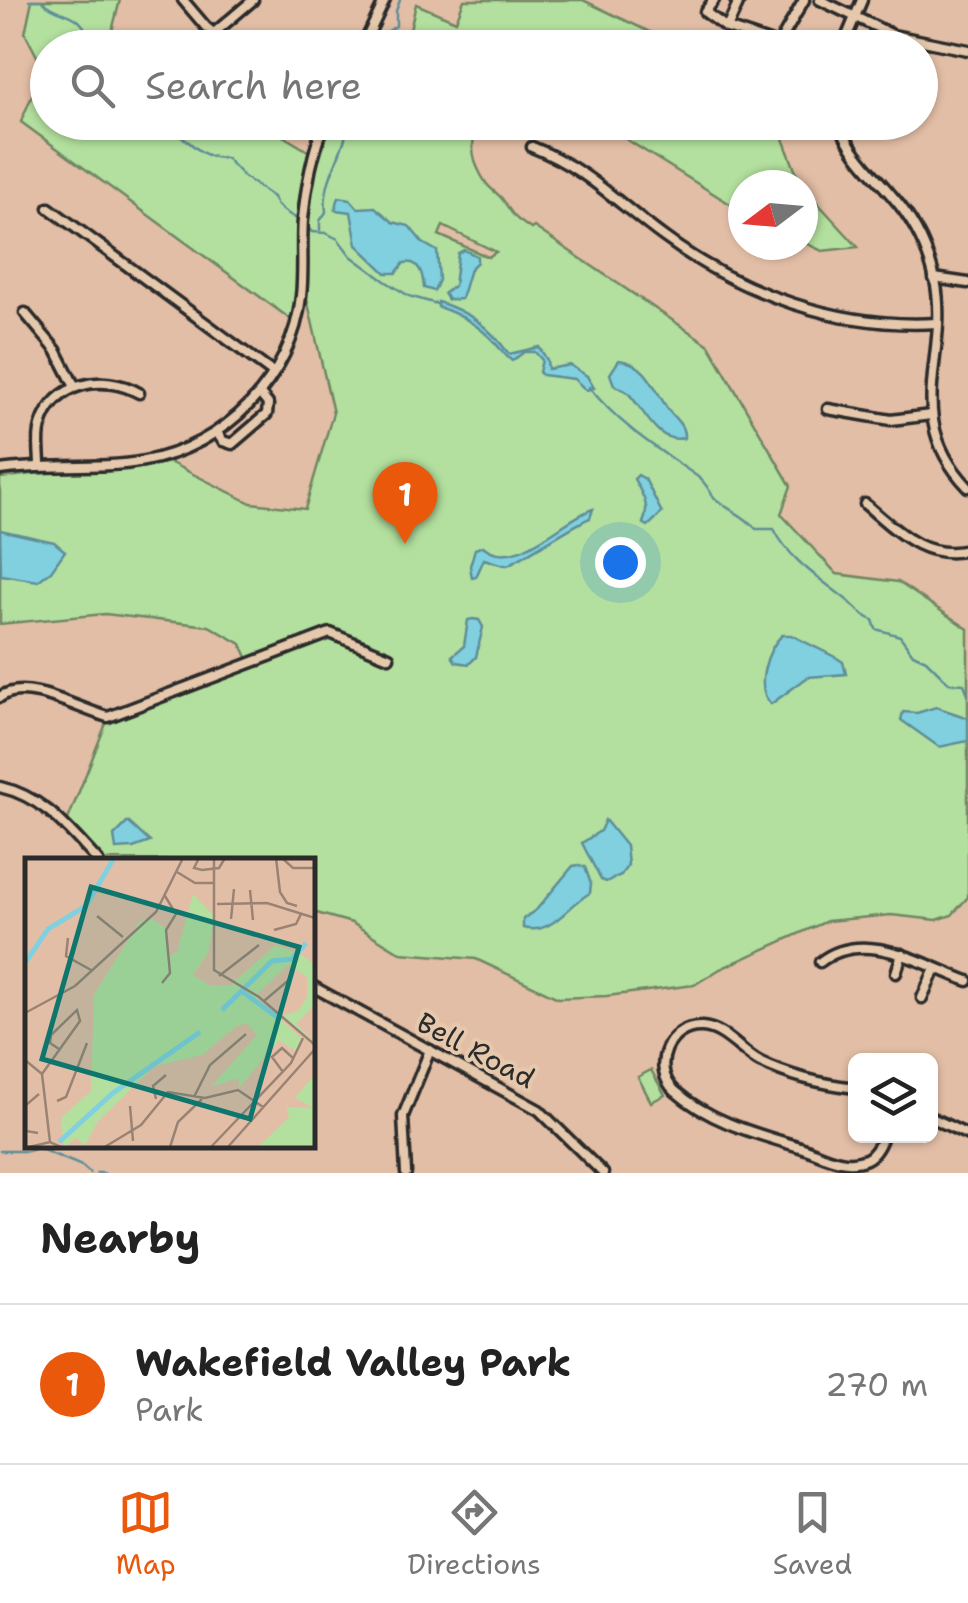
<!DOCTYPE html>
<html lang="en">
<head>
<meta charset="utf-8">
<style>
	:root { --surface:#fff; --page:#f6f6f6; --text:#222; --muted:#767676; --line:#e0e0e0; --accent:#ea580c }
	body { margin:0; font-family:"Shantell Sans",sans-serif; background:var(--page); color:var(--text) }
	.controls { position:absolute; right:30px; bottom:30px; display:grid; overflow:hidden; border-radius:15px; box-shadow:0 2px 8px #0004 }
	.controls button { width:90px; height:90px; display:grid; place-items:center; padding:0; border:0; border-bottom:2px solid var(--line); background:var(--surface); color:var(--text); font:50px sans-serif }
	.compass { position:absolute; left:728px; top:170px; width:90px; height:90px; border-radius:50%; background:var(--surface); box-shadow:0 2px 8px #0004; rotate:254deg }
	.you { position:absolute; left:620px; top:562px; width:35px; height:35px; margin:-25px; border:8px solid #fff; border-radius:50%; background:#1a73e8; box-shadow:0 0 0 15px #1a73e833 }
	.badge { display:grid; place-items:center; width:65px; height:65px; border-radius:50%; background:var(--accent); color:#fff; font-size:32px; font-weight:700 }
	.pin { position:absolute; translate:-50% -82px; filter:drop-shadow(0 2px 5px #0008) }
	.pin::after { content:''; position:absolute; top:52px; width:35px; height:30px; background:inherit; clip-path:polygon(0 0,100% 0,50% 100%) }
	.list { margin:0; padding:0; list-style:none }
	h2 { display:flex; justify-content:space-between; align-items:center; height:130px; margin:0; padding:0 40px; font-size:42px }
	h2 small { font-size:32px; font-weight:400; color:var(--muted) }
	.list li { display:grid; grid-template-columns:65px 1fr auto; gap:30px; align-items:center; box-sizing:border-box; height:160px; padding:0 40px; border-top:2px solid var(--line) }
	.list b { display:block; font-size:38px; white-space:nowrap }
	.list p { margin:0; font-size:32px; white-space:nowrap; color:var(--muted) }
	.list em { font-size:32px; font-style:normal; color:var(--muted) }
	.icon { flex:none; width:55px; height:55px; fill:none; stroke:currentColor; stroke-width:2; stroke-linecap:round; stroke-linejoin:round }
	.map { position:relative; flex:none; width:968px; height:1173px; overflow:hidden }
	.search { position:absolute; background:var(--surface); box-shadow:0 2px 8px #0004; left:30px; right:30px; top:30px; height:110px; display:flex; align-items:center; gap:25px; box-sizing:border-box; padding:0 35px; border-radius:55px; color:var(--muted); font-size:38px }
	.sheet { height:290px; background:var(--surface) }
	nav { display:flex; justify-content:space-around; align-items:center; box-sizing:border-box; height:140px; border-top:2px solid var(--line); background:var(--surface); font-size:28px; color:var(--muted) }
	nav a { display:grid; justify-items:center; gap:5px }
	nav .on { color:var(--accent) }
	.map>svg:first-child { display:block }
	.green { fill:#b3e09e; stroke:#6f8664; stroke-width:2.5; fill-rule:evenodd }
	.water { fill:#81d0df; stroke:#5f8e97; stroke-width:2.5 }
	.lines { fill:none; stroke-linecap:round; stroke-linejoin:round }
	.stream { stroke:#5f8e97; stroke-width:2.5 }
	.minor-casing { stroke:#2b2b2b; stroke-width:15 }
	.minor { stroke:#e6c9ad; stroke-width:8 }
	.labels { text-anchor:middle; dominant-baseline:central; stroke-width:8; stroke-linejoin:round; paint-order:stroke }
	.street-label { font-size:28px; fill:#2b2b2b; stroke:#e6c9ad }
	.inset-river { fill:none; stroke:#81d0df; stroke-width:5 }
	.inset-road { fill:none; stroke:#998375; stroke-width:2.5 }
	.view { fill:#0f766e; fill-opacity:0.15; stroke:#0f766e; stroke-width:5 }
	.inset-edge { fill:none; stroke:#2b2b2b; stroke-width:5 }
</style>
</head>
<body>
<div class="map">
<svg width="968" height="1173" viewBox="0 0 968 1173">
	<rect width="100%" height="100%" fill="#e3bea6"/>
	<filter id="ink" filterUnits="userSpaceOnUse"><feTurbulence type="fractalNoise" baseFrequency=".01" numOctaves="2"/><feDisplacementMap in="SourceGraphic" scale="20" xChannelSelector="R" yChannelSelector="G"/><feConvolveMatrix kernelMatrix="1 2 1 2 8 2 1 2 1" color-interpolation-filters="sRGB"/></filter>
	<g filter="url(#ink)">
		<!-- green -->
		<g class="green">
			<path d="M32,0H120L112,31L138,47L48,48V122L261,123L320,158L331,123H481C467,141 473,164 486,183C491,190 499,194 503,200C515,218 513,217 531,229L534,227L709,345L791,486L781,514L837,574L898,582L968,629V897L952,915L937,920L891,915L827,921L720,969L694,985L607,996L558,998L476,959L401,953L352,923L313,912L312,861L102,860L67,822L107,721L250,664L241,644L209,626L105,614L0,624V478L41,473L130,470L169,462L251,503L305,509L333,413L307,299L289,318L21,122L43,68L25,33ZM443,226L496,252L488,257L439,235Z"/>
			<path d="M464,0H583L681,47H406L416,4L456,21Z"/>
			<path d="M600,123H777L801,185H743V212Z"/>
			<path d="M803,187L858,247L822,251L803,242Z"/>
			<path d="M651,1070L665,1095L651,1102L638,1077Z"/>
		</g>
		<!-- water -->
		<g class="water">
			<path d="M339,197L350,199L358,208L375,207L393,222L409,226L423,243L437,251L439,280L434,291L424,288C423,276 420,259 404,263L396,273H386L357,245L351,212L335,210Z"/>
			<path d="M464,250L477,256V262L470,269L461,299L448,300L444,293L454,286L458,253Z"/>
			<path d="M438,302C470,312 489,327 509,354L539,347L547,360L548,369L570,365L587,376L594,388L586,390L574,379L542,375L539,372L542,360L535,352H524L512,361C505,356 501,349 495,343C479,325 460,314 438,307Z"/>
			<path d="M619,360C648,363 655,391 669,411C677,421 685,426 684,438C657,445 644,409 628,393C624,389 618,388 614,385L610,374Z"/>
			<path d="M638,475L645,479L662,513L648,526L643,523C651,506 642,494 634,479Z"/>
			<path d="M593,509L590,518C574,524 512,565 507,565C500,565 491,561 484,559L476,577L472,578L470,566L475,549L483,546C515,573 562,519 593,509Z"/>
			<path d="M0,530L54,542L65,551L51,571L38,581L1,575Z"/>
			<path d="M473,619L479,620L483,627L476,657L469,664L456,662L452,656L464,646L468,620Z"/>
			<path d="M782,635H791L837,658L843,662L846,674L808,677L771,704C754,687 767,650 782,635Z"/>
			<path d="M936,707L968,718V741L939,747L901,720L903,712L917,713Z"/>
			<path d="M605,820L626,846L628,865L621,875L606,882L601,880L582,843L600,831Z"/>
			<path d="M128,822L150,842L133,848L116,849L114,836Z"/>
			<path d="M579,865L585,867L591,884L590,893C567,905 553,936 523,928V919L537,909L573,866Z"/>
		</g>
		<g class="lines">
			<!-- stream -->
			<g class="stream">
				<path d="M29,0H38"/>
				<path d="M41,0C63,21 81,5 93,48"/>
				<path d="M382,48V35L396,26V11L400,0"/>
				<path d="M120,122C146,136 148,124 168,130C192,137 196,159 226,158L244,177L273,197C276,209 290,214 300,221"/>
				<path d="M306,226L312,232L326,233L338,239L351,256L385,281L409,296L437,304"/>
				<path d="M320,230V221L326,212C322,179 344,155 349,122"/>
				<path d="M589,387C620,426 658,449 698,477C708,484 710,495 718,501C733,513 742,513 756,529H774C790,561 821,579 848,601C858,609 860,615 873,620L876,629L900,636L913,654L926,660L949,683L964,684L968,694"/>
				<path d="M0,1151H28L38,1148L82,1166L90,1173"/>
				<path d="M96,1173H104"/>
			</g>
			<!-- minor casing -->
			<g class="minor-casing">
				<g id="minor">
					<path d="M183,0L206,27L232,48"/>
					<path d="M714,0L705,12L727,28L738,4L735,0"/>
					<path d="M820,0L893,35L968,50"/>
					<path d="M727,28L775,44L781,40L804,0"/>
					<path d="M214,33L253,0"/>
					<path d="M362,48L385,0"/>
					<path d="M842,48L862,0"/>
					<path d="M839,122C850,153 873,173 893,197C914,221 928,249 935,280C951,356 900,416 968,487"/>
					<path d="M532,147C588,169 617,203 664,237C741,294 840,329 937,323"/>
					<path d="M49,208L273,373"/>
					<path d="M934,278L968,283"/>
					<path d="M25,313L56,350L75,387"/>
					<path d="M828,409L891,420L931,415"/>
					<path d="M217,433L223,441L232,444L267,414L268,404L260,394"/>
					<path d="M40,465C40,453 37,438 41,426C54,382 103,373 139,393"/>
					<path d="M0,470C48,463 98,470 144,461C224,447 293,378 301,296C304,270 301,245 303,219C306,187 313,152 324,122"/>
					<path d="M865,504C896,530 924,561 968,550"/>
					<path d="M0,697C27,678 80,710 108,717L330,633L389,657"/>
					<path d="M0,787C44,797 68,829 98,861"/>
					<path d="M820,962C864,927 924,965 968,981"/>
					<path d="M896,973L902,954"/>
					<path d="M312,986L539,1110L603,1173"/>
					<path d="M922,998L935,969"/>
					<path d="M856,1088C821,1084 791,1077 760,1062C741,1052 724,1028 702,1027C668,1025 650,1068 675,1091C710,1122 757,1134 800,1147C820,1153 843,1169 866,1159C875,1155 880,1144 883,1136"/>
					<path d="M930,1117L968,1135"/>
					<path d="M406,1173L403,1116L430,1050"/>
				</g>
			</g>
			<!-- minor -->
			<use href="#minor" class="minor"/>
		</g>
	</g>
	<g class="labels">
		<!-- street labels -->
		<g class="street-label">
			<text transform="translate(476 1050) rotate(28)">Bell Road</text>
		</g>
	</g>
	<!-- overview -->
	<g transform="translate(25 858)">
		<rect width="290" height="290" fill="#e3bea6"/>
		<path d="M168,36L190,59L183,95L168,117L184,127L204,128L251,87L277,97L290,107V146L271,166L290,185L257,158L273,153L282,139V119L263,107L230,138L276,180L272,194L254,182L214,230L213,220L186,229L232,177L222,165L210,169L177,197L130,208L73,263L60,287L51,280L39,289L36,260L66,233L69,137L114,64L125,59L141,71L143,99L152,94ZM290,216V290H232L264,259L261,249L289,250L270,240Z" fill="#b3e09e"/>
		<path class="inset-river" d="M0,105L23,71L61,48L89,0M218,134L256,162M197,152L247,103L267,101L281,85M34,284L88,235L175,174"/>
		<path class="inset-road" d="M174,0L169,10L177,12L194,10L200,0M189,0V112L234,139L290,187M251,0L255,34L262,45L272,48M257,0L268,10H290M152,14L170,25H190M225,32L228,62M192,46L242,45L290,60M72,58L98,79M206,61L209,31M249,72L271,66L276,56M43,80L41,98L66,112M194,118L234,87M137,125L145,115L141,72L151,56L140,38M239,143L265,121M0,155L50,128L131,54L158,0M0,202L17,216L25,284M258,214L247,199L257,190L269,201M17,216L55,163L52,152L26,177L25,185L34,191M169,239L185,207L221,176M131,241L128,228L141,217M32,243L41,239L62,185M105,248L108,283M13,275L1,273V247L14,236M145,289L153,264L177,241M0,290L25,284L38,290M78,290L116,267L143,234L180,240L213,232L238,249M185,290L266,205L278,180M202,290L290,191"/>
		<path class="view" d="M66,29L274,89L225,261L17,201Z"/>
		<rect width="290" height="290" class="inset-edge"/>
	</g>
</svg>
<div class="controls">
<button><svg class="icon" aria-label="layers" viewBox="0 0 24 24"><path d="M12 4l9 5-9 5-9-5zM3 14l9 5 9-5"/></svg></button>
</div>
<svg class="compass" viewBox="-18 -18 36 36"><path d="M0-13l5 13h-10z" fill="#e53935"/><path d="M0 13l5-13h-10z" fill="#767676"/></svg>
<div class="you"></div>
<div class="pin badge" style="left:405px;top:544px">1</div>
<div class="search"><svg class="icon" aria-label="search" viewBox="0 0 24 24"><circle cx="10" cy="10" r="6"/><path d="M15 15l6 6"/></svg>Search here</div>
</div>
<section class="sheet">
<h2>Nearby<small></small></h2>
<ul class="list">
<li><span class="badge">1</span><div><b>Wakefield Valley Park</b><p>Park</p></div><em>270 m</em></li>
</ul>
</section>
<nav>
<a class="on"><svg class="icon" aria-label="map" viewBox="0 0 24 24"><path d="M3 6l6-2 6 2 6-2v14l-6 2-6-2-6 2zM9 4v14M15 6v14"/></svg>Map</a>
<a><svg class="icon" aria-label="directions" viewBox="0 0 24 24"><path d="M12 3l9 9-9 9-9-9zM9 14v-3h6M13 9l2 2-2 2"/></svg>Directions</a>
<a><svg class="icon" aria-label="saved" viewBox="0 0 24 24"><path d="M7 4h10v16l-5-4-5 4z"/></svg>Saved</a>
</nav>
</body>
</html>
